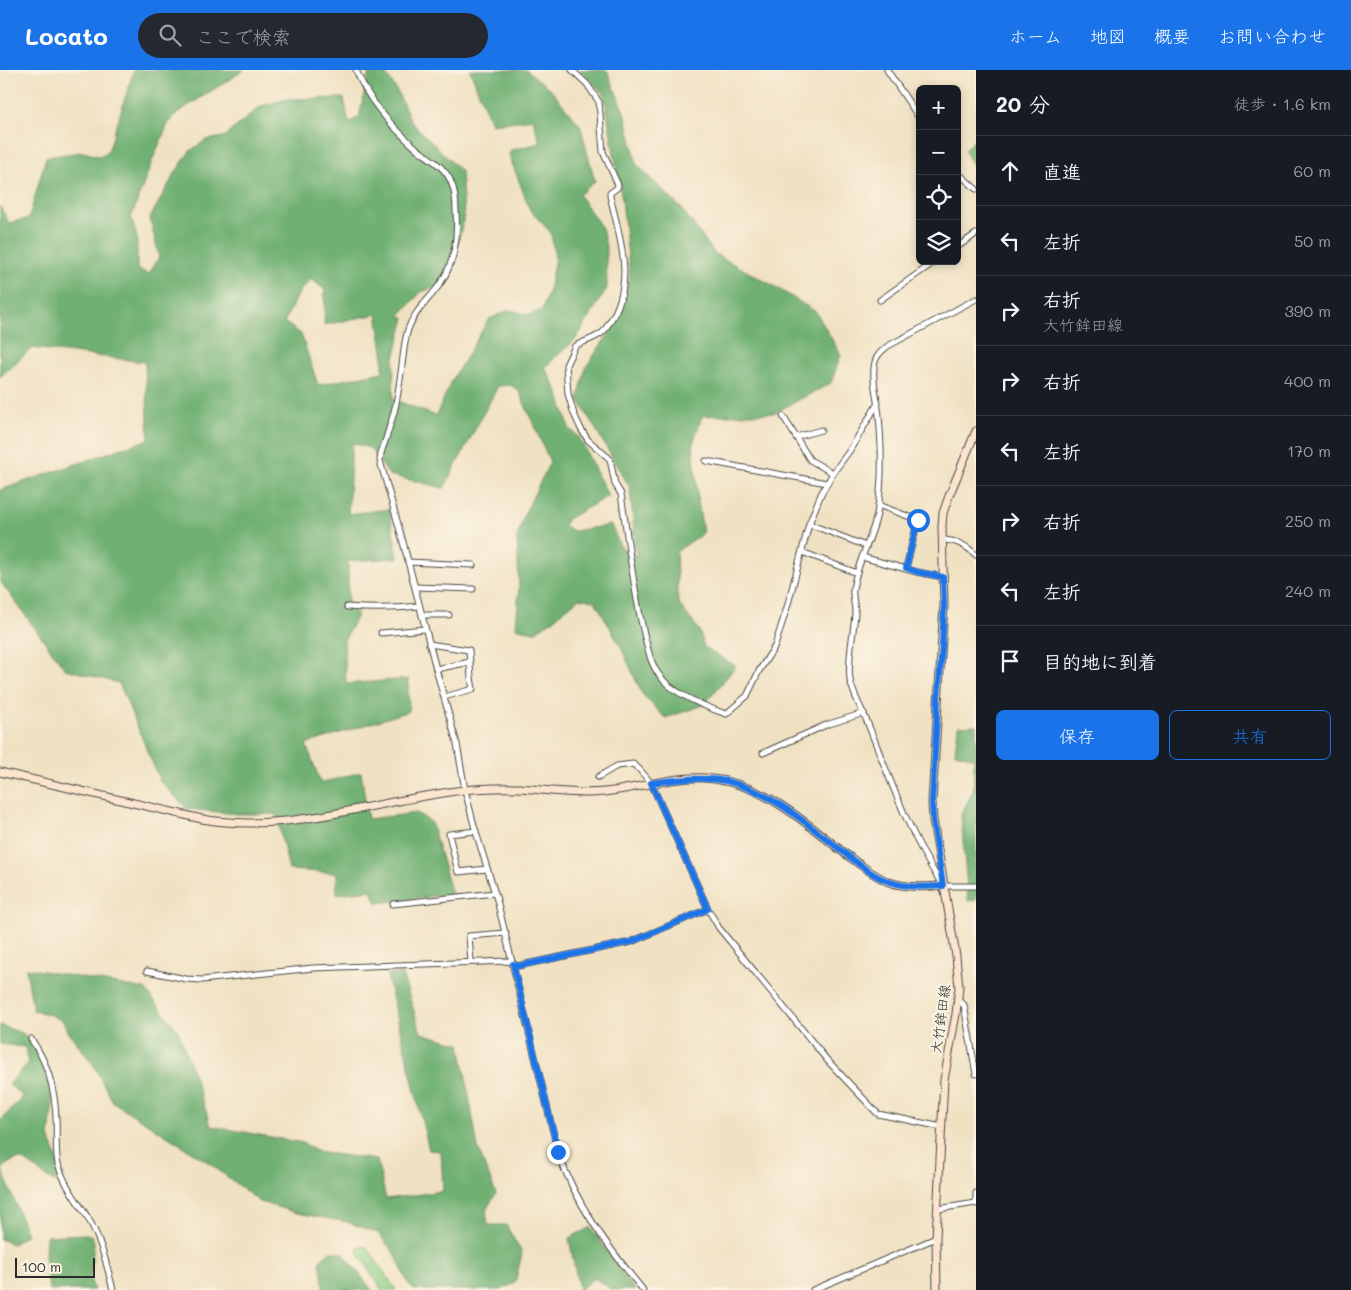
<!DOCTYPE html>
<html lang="ja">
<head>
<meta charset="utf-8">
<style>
	:root { --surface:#171b24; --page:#242831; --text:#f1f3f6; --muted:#9ea1a6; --line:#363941; --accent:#1a73e8 }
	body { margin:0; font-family:Mali,"Klee One",sans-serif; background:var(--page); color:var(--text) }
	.controls { position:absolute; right:15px; top:15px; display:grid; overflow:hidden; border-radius:8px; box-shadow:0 2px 8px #0003 }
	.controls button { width:45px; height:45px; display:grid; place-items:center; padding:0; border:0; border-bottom:1px solid var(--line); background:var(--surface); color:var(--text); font:25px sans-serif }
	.scale { position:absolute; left:15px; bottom:12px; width:80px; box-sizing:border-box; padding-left:5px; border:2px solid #2b2b2b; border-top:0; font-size:14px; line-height:18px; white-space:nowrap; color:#2b2b2b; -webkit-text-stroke:4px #fcf5e5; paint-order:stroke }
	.stop { position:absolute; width:15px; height:15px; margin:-11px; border:4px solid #1a73e8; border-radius:50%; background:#fff }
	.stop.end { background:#1a73e8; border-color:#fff; box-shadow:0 1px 5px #0008 }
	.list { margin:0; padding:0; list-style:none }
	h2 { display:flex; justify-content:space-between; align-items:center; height:65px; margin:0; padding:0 20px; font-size:21px }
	h2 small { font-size:16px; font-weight:400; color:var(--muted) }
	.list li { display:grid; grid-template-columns:32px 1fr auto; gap:15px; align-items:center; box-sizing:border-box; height:70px; padding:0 20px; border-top:1px solid var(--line) }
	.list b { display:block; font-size:19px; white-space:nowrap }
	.list p { margin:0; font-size:16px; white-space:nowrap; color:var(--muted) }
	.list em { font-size:16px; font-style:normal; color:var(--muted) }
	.actions { display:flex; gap:10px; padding:15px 20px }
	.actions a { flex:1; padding:11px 0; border:1px solid var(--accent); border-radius:8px; text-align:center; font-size:18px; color:var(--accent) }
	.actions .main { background:var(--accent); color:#fff }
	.icon { flex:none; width:28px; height:28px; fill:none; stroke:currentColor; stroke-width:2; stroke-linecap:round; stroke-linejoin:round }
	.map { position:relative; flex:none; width:976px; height:1220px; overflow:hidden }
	header { display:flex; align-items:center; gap:30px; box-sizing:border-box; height:70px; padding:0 25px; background:var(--accent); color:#fff }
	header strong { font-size:24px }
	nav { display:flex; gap:28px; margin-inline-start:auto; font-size:18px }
	.search { width:350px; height:45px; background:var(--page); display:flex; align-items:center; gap:12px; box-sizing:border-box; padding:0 18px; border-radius:28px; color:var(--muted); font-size:19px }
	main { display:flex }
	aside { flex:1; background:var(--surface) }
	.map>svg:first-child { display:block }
	.green { fill:#8acd85; stroke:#5a7c58 }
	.forest { fill:#6fb072; stroke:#4d6e4e; fill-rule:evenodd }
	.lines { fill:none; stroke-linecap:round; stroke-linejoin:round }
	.street-casing { stroke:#494642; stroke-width:7 }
	.secondary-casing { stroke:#494642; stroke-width:9 }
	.street { stroke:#fff; stroke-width:5 }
	.secondary { stroke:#fce5cf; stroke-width:7 }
	.route { stroke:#1a73e8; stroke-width:6 }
	.labels { text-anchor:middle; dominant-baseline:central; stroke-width:4; stroke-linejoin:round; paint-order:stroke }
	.street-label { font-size:14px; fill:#2b2b2b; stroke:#fcf5e5 }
</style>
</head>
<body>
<header>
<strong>Locato</strong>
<div class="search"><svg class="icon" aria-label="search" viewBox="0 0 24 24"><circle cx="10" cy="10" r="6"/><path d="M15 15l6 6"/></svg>ここで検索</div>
<nav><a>ホーム</a><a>地図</a><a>概要</a><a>お問い合わせ</a></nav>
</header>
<main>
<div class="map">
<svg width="976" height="1220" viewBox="0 0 976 1220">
	<rect width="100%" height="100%" fill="#fcf5e5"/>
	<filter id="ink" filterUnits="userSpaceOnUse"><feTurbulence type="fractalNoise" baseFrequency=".02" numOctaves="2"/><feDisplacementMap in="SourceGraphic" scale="10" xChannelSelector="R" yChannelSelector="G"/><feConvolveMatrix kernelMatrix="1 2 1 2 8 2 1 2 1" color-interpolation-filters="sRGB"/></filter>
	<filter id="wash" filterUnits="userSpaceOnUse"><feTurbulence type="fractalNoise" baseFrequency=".0096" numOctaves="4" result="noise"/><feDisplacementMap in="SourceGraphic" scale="20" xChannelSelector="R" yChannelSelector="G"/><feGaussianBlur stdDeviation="1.12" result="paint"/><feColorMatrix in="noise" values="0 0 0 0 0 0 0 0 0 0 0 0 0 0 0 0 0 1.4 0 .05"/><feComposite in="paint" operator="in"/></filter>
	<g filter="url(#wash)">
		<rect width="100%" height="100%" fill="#f0e1c2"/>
		<!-- green -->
		<path class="green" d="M359,1176L367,1177L396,1220H382L357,1181Z"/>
		<!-- forest -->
		<g class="forest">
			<path d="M134,0H244L177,43L168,54L152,91L131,148L137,167V199L149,204L159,187L150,148L175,103L190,81L206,70L224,67L261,36L288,29L344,28L349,53L359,47L369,3L368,0H383L396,19L412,53L461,101L464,147L449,213L421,222L399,246L405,248L394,288L393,329L436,346L451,312L489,249L509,240L530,245L542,240L550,216L555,188L551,163L530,140L509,85L511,80L540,73L533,49L491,54L470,0H526L549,18L580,55L595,111L579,125L602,158L606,177L607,218L576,269L545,297L559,324L569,358L579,367L608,426L566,450L564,456L574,461L611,455L620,476L636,487L630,418L578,329L586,297L616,253L630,206L622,130L604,24L580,0H607L626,47L637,95L681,138L715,184L774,216L816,242L841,285L831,313L774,343L702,346L693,373L698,432L703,463L676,482L678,533L699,560L704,577L736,596L704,635L665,648L642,624L621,577L595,531L579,528L553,550L534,562L516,558L519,517L517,468L525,443L550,392L519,321L511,315L498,316L444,418L389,405L370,378L352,373L348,444L389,439L398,488L348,491V533L357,545L344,571L346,614L408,609L409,641L306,674L321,713L361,702L368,749L417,743L431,752L452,824L377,833L371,820L337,824V803L289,800L276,744H238L187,739L160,711L119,613L65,599L0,511V420L149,369L145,292L32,278L0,307V136L9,153L29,148L46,87L82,82L99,86L108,82ZM311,209L325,220L324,255L377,244L383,281V302L318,315L301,264L284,252L300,221Z"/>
			<path d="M976,69V100L964,80Z"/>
			<path d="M976,655V830L968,831L961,745L974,719V688L955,683L958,656Z"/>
			<path d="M26,898L145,919L179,962L211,1056L303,1073L318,1082L377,1090L386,1129L443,1121L441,1081L429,1080L387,905L402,904L421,963L460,974L478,1078L496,1124L486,1140L488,1155H506L522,1183L515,1213L501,1220H414L408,1213L395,1184L378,1163L347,1152L297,1143L260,1132L208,1092L113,1032L93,994L69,963L63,951L51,945L33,940Z"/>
			<path d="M0,955L24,964L33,973L45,990L55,1016L49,1067L64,1106L62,1113C42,1113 29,1082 12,1091C8,1093 5,1097 2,1099L27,1164L13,1174L0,1169V1051L23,1027L9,1014L28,993L25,977L0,974Z"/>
			<path d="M591,1157L623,1205L635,1220H613L594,1208L579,1220L569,1168Z"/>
			<path d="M86,1164L92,1166L94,1173L90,1208L94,1220H49L45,1187L46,1166Z"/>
			<path d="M330,1181L343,1183L372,1220H324L320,1190Z"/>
		</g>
	</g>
	<g filter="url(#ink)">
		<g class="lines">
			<!-- street casing -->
			<g class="street-casing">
				<g id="street">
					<path d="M356,0C368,31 391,56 416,78C428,88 445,96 451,112C455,121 456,131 456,141C458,168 455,192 440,214C430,229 415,240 409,257C406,264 405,272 404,279C402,296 400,312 397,328C395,341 391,353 387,365C385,374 380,381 380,391L402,468L436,599L457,674L465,720L475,759L497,830L558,1082C576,1135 608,1177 643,1220"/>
					<path d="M572,0L587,14L599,32L603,82L618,115L617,118L610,123V126C620,168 636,214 609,253C607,256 605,260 603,262C597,268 582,272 575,276L566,295L568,324L574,344L581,359L588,370L610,389L615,414L621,424C628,470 633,518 644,564C648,578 650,594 660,606C672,623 706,637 726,644L747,626L759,601L775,576L788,534L809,454L821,424L833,403L850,380L878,333"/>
					<path d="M887,0L920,49"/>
					<path d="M957,102L976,119"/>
					<path d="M957,177L976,164"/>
					<path d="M976,229L888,276C884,279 880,282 877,287C869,301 878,330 879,346C882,379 883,412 877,444C872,469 856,494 853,520C852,527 855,535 855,542C854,563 847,590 850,610C854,628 864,642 870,659C891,712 911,768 943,816H976"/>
					<path d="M880,230L936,191"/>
					<path d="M783,346L810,390L833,403"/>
					<path d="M796,367L821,360"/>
					<path d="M706,391L827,413"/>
					<path d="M878,435L918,450L906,498"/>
					<path d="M809,454L866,476"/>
					<path d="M942,470C955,470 967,476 976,485"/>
					<path d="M802,482L857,503"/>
					<path d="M862,487L917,502L943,507"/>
					<path d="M408,492L473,495"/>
					<path d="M415,517L473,519"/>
					<path d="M347,537C373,539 394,539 419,536"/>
					<path d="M422,545H449"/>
					<path d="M381,563L425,559"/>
					<path d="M429,574L469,580L471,608L473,619L444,627"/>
					<path d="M436,599L470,592"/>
					<path d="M763,683L826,655L864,643"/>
					<path d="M598,707L617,696L633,694L639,699L651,713L708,839L719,858L827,990L878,1044L942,1057"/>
					<path d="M476,761L449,764L458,802L487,799"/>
					<path d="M393,834L495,823"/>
					<path d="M471,892L469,866L506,863"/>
					<path d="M147,901L186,909L202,910L313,898L510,891L517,896L631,872L708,839"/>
					<path d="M957,929L964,935L976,1004"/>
					<path d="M31,969C48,993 55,1019 56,1048C57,1063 55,1079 58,1094C64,1115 77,1130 88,1148C101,1170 107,1195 113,1220"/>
					<path d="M976,1134V1123"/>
					<path d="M938,1139L976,1133"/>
					<path d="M813,1220L936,1168"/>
				</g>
			</g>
			<!-- secondary casing -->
			<g class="secondary-casing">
				<g id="secondary">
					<path d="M0,702L202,749C283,763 358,736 437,724C464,719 492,717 519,718C547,720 576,725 604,722C638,719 671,706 705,708C761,712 801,749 843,782C858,793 872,805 889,812C907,818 925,817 943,816"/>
					<path d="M937,1220L936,1168L944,1010L956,944L959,917L956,886L933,750L932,732L944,535L942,456L943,443L949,426L976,361"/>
				</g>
			</g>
			<!-- street -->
			<use href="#street" class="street"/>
			<!-- secondary -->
			<use href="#secondary" class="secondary"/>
		</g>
	</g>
	<g class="lines" filter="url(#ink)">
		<!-- route -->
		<path class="route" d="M558,1082L513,894L518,896L631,872L708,839L651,713C676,710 701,706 726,711C772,722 806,753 843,782C858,793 872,806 890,812C908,818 926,817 943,816L933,750L932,732L938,628L942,576L944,535L943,507L917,502L906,498L918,450"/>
	</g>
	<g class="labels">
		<!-- street labels -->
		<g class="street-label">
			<text transform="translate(940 949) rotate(-82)">大竹鉾田線</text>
		</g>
	</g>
</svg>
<div class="controls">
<button>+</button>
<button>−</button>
<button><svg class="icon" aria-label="locate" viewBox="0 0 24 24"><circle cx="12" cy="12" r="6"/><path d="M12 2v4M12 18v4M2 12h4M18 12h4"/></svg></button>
<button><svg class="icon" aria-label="layers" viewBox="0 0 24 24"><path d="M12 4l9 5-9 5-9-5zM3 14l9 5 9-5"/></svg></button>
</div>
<div class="scale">100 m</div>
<div class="stop" style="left:918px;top:450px"></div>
<div class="stop end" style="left:558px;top:1082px"></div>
</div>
<aside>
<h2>20 分<small>徒歩 · 1.6 km</small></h2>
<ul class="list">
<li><svg class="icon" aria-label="ahead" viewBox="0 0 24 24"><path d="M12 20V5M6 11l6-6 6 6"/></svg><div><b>直進</b></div><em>60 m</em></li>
<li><svg class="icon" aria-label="left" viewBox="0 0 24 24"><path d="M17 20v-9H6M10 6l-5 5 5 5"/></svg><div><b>左折</b></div><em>50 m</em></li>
<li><svg class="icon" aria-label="right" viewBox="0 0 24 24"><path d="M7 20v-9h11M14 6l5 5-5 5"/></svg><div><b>右折</b><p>大竹鉾田線</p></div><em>390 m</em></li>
<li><svg class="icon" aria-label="right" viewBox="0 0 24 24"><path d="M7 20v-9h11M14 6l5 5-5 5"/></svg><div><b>右折</b></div><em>400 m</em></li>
<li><svg class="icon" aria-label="left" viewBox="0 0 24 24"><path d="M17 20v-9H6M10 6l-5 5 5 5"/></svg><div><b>左折</b></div><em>170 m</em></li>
<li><svg class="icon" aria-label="right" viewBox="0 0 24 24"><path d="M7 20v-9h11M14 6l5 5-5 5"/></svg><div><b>右折</b></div><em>250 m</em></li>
<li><svg class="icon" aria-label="left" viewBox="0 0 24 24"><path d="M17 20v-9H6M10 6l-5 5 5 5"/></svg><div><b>左折</b></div><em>240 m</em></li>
<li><svg class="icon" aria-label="arrive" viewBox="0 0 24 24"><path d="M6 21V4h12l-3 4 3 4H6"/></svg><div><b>目的地に到着</b></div></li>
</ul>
<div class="actions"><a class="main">保存</a><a>共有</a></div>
</aside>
</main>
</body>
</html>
